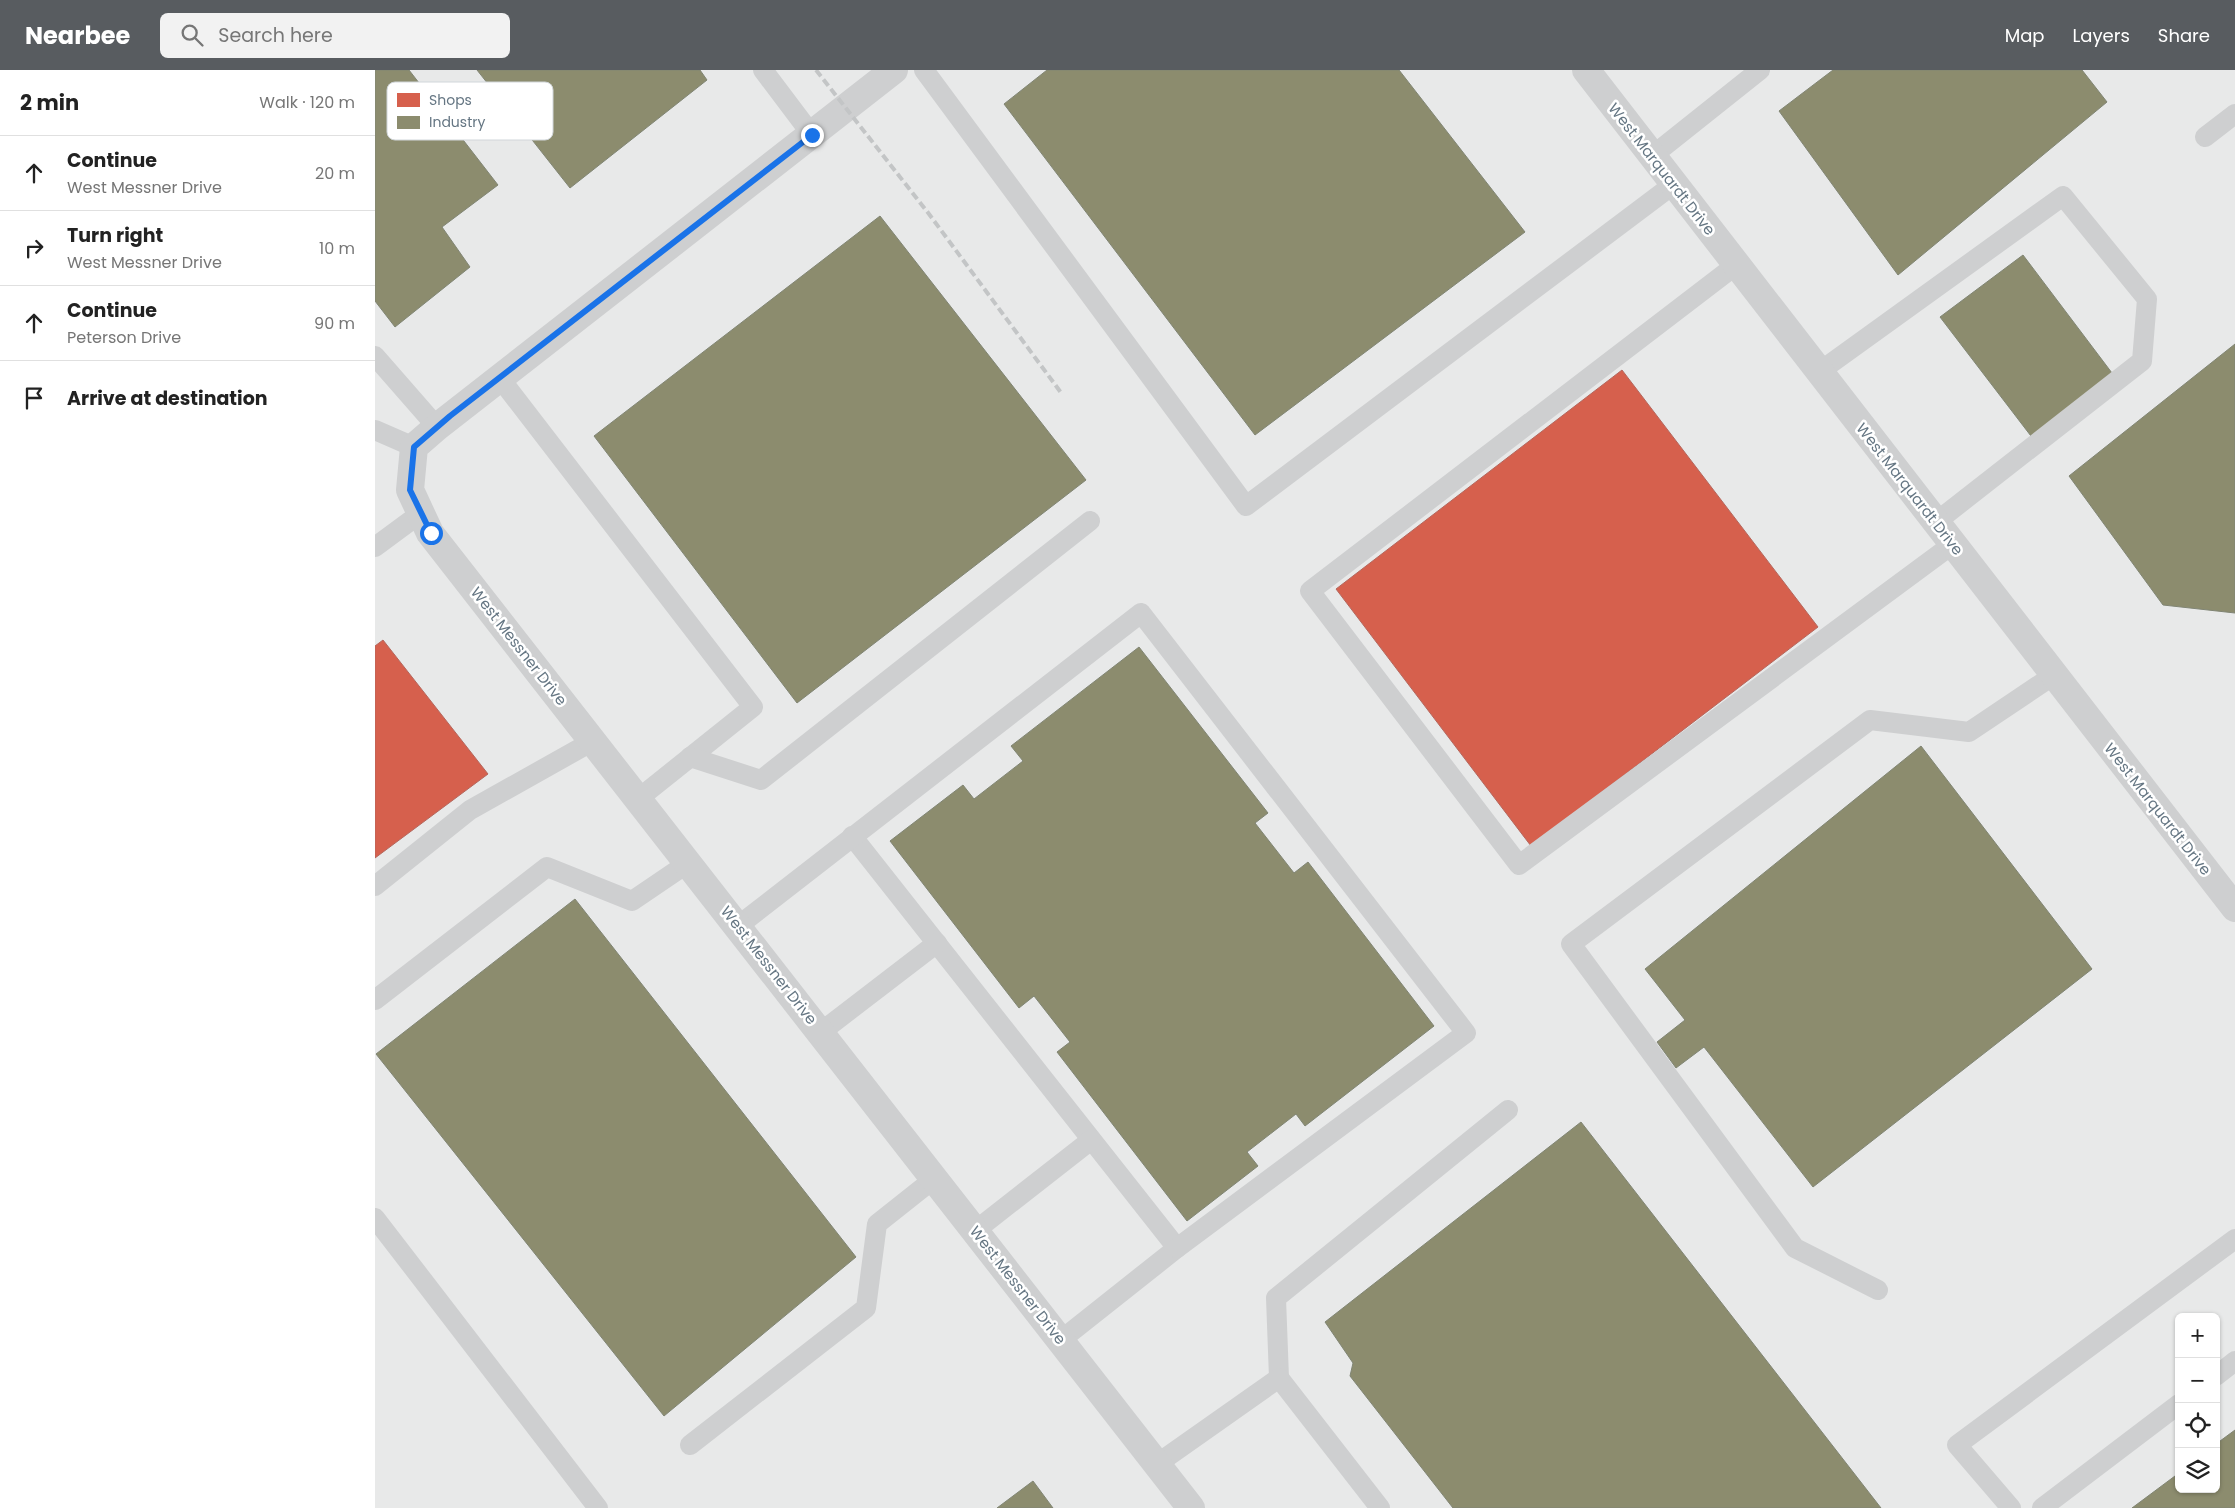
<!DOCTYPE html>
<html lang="en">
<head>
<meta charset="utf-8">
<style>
	:root { --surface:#fff; --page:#f2f2f2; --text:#222; --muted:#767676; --line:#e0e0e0; --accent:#585c60 }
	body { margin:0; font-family:Poppins,sans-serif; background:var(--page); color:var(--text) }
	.controls { position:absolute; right:15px; bottom:15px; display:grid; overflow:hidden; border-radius:8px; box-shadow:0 1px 4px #0004 }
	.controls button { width:45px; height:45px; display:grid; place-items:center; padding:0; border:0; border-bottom:1px solid var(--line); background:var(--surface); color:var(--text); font:25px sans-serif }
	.stop { position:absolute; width:15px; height:15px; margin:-11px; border:4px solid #1a73e8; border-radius:50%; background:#fff }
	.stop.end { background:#1a73e8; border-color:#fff; box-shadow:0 1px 5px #0008 }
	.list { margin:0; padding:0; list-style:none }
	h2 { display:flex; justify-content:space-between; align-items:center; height:65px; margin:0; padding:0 20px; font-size:21px }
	h2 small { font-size:16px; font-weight:400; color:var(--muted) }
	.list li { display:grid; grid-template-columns:32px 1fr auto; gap:15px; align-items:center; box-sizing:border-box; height:75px; padding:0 20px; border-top:1px solid var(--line) }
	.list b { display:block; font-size:19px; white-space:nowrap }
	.list p { margin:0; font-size:16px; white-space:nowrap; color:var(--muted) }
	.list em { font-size:16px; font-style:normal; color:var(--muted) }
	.icon { flex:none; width:28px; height:28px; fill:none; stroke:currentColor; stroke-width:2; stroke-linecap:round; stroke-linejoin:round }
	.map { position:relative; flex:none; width:1860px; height:1438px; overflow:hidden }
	header { display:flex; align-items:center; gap:30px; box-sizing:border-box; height:70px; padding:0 25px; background:var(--accent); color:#fff }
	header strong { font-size:24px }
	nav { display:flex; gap:28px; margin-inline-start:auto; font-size:18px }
	.search { width:350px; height:45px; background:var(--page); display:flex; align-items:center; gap:12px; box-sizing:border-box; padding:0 18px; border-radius:8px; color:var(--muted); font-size:19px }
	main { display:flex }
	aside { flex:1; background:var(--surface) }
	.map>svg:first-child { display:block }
	.built { fill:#e8e9e9; fill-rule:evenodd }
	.shops { fill:#d6604d; stroke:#b4675d }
	.industry { fill:#8c8c6e; stroke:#808574 }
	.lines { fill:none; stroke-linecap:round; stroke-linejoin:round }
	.lane { stroke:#cecfd0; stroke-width:20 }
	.street { stroke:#cecfd0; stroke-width:28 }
	.rail { stroke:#c3c5c6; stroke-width:4; stroke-dasharray:8 4; stroke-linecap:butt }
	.route { stroke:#1a73e8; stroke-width:6 }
	.labels { text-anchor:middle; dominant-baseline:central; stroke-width:5; stroke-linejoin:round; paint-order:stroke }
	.street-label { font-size:15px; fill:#657683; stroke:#fff }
	.key { fill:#fff; stroke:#d1d6da; stroke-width:1 }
	.key-label { font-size:14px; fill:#657683 }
</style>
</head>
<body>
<header>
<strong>Nearbee</strong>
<div class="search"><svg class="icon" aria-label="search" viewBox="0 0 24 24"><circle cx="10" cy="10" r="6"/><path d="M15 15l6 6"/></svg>Search here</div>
<nav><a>Map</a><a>Layers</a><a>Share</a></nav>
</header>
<main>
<aside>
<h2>2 min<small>Walk · 120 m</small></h2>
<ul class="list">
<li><svg class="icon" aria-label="ahead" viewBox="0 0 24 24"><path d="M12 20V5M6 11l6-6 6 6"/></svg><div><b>Continue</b><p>West Messner Drive</p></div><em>20 m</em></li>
<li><svg class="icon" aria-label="right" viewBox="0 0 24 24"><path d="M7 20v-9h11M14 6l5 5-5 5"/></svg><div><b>Turn right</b><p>West Messner Drive</p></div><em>10 m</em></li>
<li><svg class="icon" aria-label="ahead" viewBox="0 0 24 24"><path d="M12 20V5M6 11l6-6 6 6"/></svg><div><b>Continue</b><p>Peterson Drive</p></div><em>90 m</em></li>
<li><svg class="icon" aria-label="arrive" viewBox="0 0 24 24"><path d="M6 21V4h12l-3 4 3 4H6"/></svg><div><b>Arrive at destination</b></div></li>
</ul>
</aside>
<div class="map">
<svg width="1860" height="1438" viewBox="0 0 1860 1438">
	<rect width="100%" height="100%" fill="#f9f9f9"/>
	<!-- built -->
	<path class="built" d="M0,0H1860V1438H0ZM1804,1247H1841V1419H1804Z"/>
	<!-- shops -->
	<g class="shops">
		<path d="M1247,300L1443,557L1156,776L961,519Z"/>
		<path d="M8,570L113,704L0,788V576Z"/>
	</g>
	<!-- industry -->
	<g class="industry">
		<path d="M0,0H34L123,115L67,157L95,197L20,257L0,231Z"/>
		<path d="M102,0H325L332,10L195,118Z"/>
		<path d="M672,0H1024L1150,162L880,365L629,34Z"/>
		<path d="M1458,0H1707L1732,32L1523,205L1404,41Z"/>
		<path d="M505,146L711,410L422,633L219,366Z"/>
		<path d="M1648,185L1740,307L1659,370L1565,247Z"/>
		<path d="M1860,274V543L1788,535L1694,406Z"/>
		<path d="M764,577L893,743L880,753L919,803L933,792L1059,956L930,1056L921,1044L872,1082L883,1096L812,1151L682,982L695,972L659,926L644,938L515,771L588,715L599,729L648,691L636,676Z"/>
		<path d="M1546,676L1717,899L1438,1117L1329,977L1301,998L1282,972L1310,950L1270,899Z"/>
		<path d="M200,829L481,1187L289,1346L1,984Z"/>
		<path d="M1206,1052L1506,1438H1078L975,1306L978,1293L950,1252Z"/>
		<path d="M1860,1360V1438H1757L1804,1403V1419H1841V1374Z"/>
		<path d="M658,1411L678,1438H622Z"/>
	</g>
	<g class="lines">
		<!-- lane -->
		<g class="lane">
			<path d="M388,0L437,65"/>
			<path d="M549,0L871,436L1299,114"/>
			<path d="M1830,67L1860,44"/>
			<path d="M1277,86L1385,0"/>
			<path d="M1361,195L935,521L1144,795L1578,474"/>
			<path d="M0,286L62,357"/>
			<path d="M1444,302L1688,126L1772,229L1767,291L1561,452"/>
			<path d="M124,307L378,637L263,729"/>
			<path d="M0,360L39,377"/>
			<path d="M0,477L46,443"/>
			<path d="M315,687L386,710L715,451"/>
			<path d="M477,766L802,1178L686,1270"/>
			<path d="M0,816L95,740L218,671"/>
			<path d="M363,856L766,543L1091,963L802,1178"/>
			<path d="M0,930L172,797L257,831L313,793"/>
			<path d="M446,962L562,873"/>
			<path d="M0,1148L223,1438"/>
			<path d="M601,1160L716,1070"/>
			<path d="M1503,1220L1420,1178L1196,874L1495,650L1594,662L1679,605"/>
			<path d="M1841,1306L1860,1291"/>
			<path d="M904,1308L901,1228L1133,1040"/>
			<path d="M315,1375L491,1238L502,1154L560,1108"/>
			<path d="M782,1394L904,1308L1005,1438"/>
			<path d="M1636,1438L1582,1375L1860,1169"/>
			<path d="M1667,1438L1804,1334"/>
		</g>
		<!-- street -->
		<g class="street">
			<path d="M519,0L62,357L39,377L35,420L55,463L816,1438"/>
			<path d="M1211,0L1860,838"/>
		</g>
		<!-- rail -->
		<path class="rail" d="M441,0L554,144L687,324"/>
	</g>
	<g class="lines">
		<!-- route -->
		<path class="route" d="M56,463L35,420L39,377L75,346L437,65"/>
	</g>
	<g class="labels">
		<!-- street labels -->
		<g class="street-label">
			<text transform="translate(1287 99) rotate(52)">West Marquardt Drive</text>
			<text transform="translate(1535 419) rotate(52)">West Marquardt Drive</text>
			<text transform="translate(144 576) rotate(52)">West Messner Drive</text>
			<text transform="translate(1783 739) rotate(52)">West Marquardt Drive</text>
			<text transform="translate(394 895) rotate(52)">West Messner Drive</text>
			<text transform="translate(643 1215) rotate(52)">West Messner Drive</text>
		</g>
	</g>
	<!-- legend -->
	<rect x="12" y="12" width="166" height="58" rx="8" class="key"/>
	<rect x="22" y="23" width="23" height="14" fill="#d6604d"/>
	<rect x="22" y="46" width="23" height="13" fill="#8c8c6e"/>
	<g class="key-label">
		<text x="54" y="35">Shops</text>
		<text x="54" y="57">Industry</text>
	</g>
</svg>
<div class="controls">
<button>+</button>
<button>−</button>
<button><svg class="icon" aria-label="locate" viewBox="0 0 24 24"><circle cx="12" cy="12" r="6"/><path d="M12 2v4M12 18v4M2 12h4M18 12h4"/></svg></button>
<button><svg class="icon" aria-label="layers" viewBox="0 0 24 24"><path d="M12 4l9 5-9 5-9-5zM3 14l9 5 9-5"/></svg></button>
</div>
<div class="stop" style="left:56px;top:463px"></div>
<div class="stop end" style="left:437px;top:65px"></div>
</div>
</main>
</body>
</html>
